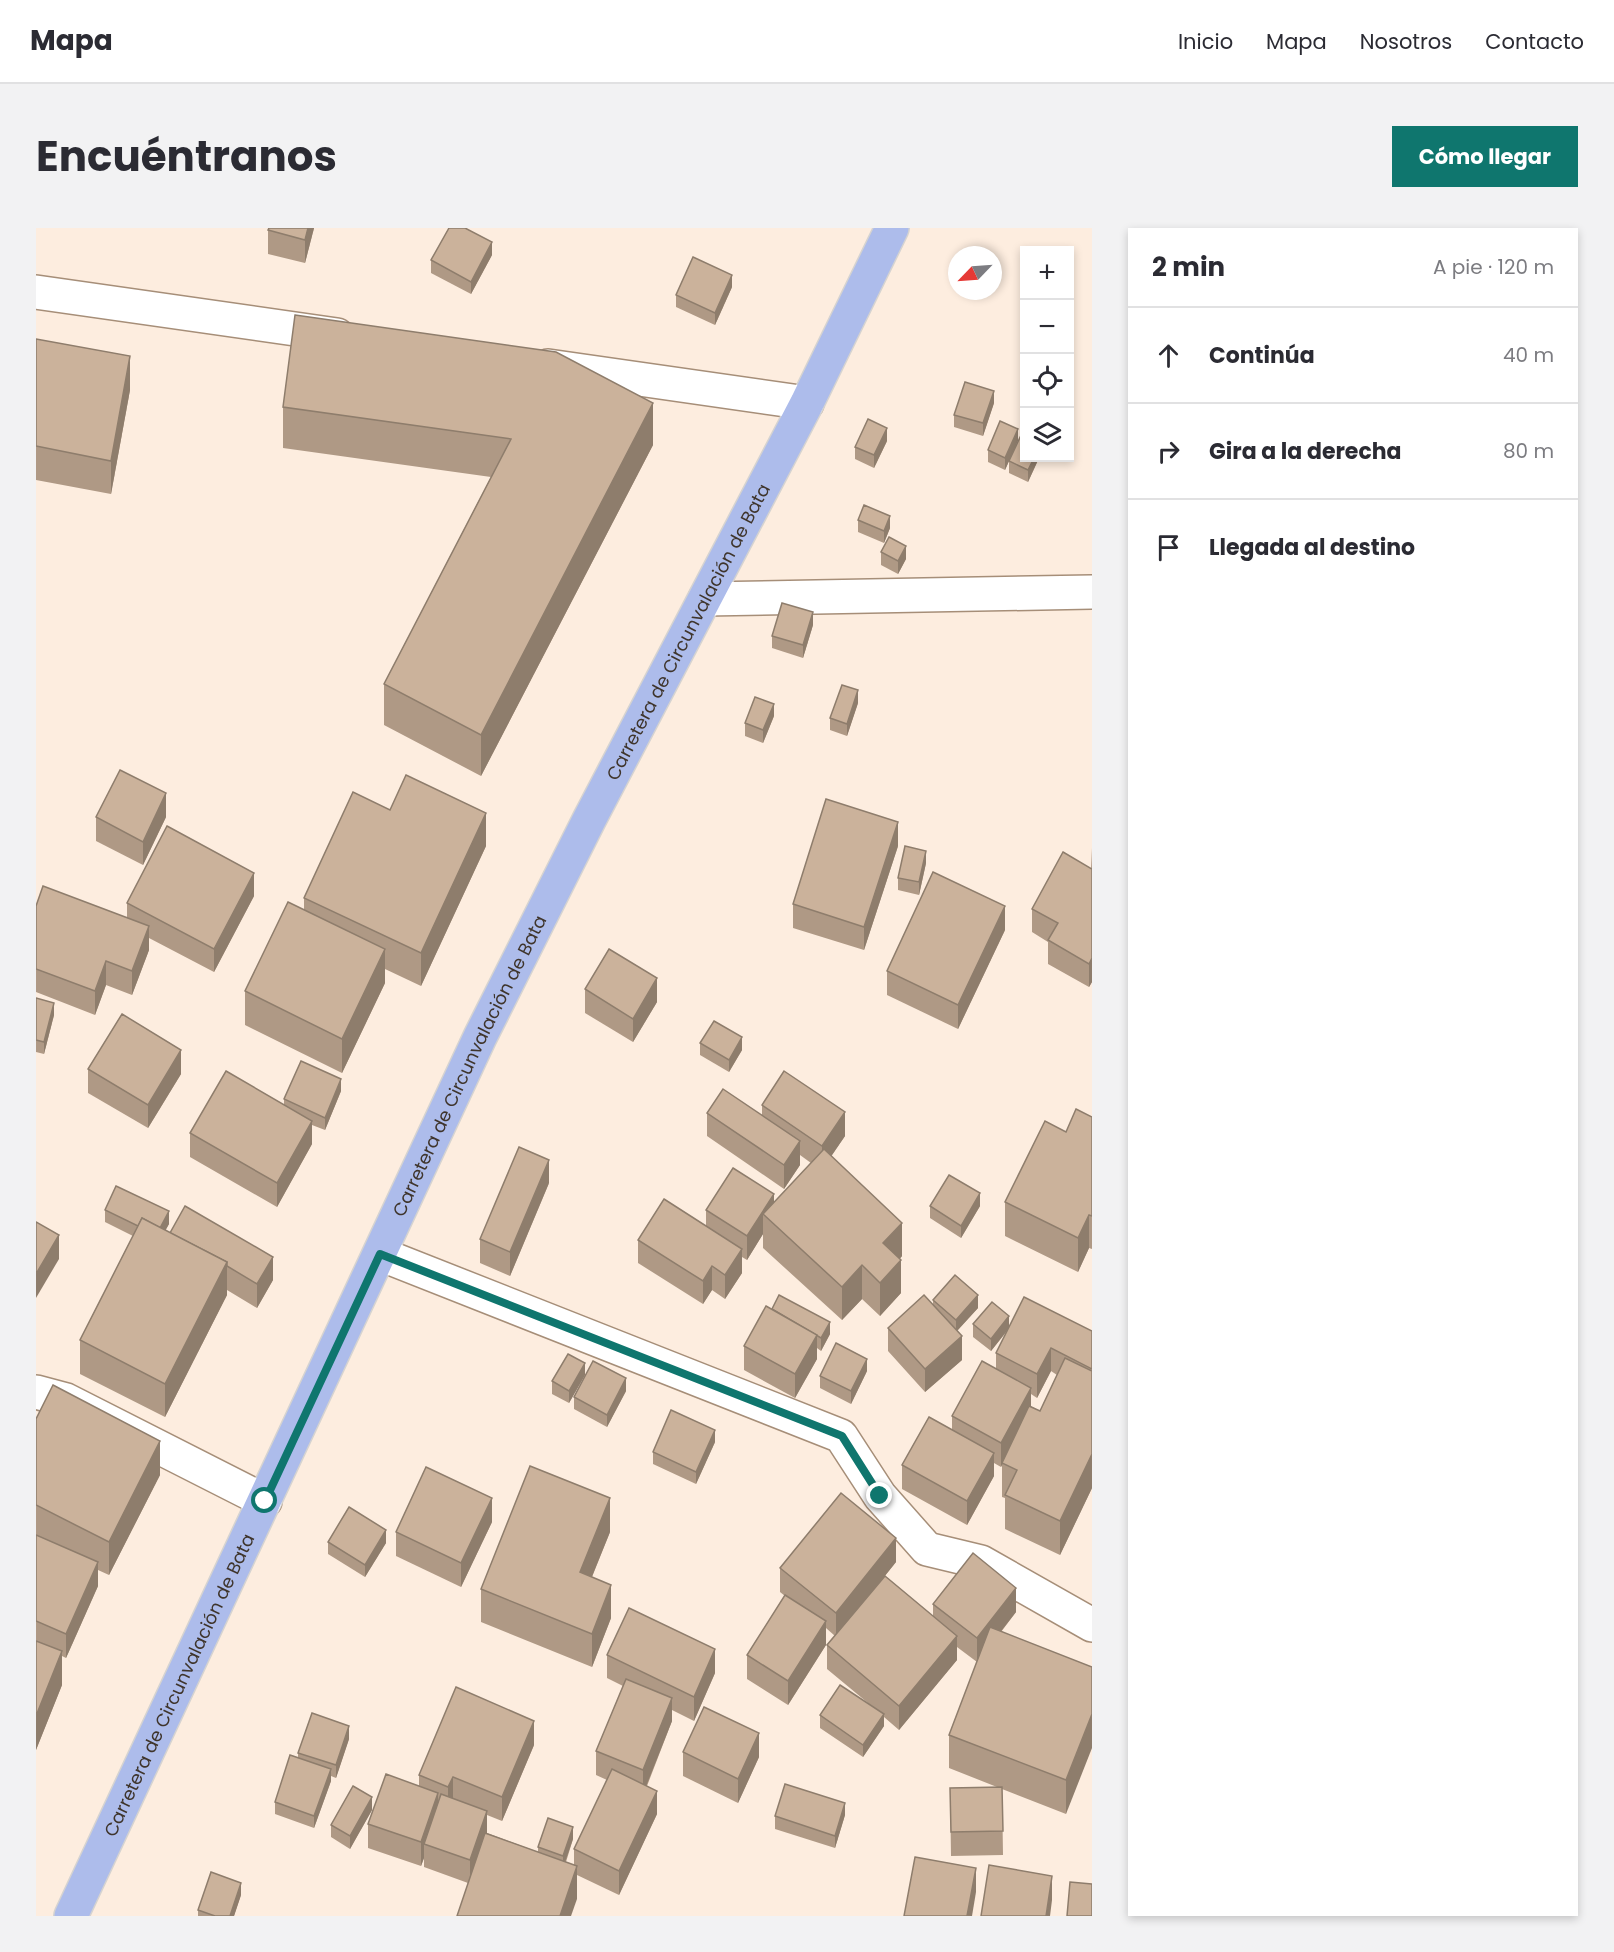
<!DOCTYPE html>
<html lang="es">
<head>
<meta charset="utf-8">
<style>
	:root { --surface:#fff; --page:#f2f2f3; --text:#2b2b33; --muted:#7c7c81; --line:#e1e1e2; --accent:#0f766e }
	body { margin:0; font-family:Poppins,sans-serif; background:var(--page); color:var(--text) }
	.controls { position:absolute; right:18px; top:18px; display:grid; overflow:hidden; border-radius:0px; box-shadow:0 3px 9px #0003 }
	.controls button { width:54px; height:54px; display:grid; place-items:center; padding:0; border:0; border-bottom:2px solid var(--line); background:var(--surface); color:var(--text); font:30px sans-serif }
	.compass { position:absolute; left:912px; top:18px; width:54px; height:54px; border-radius:50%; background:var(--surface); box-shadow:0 3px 9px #0003; rotate:245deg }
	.stop { position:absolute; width:18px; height:18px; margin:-14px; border:4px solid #0f766e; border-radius:50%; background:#fff }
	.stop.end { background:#0f766e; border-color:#fff; box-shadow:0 2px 6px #0008 }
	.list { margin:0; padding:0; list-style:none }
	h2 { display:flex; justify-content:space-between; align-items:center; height:78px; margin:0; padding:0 24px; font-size:26px }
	h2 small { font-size:20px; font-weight:400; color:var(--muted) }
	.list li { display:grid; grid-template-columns:39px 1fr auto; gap:18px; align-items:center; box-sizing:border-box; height:96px; padding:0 24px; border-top:2px solid var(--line) }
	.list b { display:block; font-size:22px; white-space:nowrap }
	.list em { font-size:20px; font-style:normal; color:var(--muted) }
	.icon { flex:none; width:33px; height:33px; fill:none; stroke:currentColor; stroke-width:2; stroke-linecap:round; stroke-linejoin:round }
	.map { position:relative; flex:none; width:1056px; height:1688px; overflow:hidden; border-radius:0px }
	header { display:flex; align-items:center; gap:36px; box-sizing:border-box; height:84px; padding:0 30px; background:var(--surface); border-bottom:2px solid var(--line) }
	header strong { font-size:28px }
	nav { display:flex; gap:33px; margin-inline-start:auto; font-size:21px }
	.intro { display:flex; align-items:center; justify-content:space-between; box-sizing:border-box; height:144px; padding:0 36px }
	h1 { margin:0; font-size:42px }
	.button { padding:15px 27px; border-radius:0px; background:var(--accent); color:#fff; font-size:21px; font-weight:700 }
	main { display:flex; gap:36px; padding:0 36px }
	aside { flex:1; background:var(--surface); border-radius:0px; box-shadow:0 3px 9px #0003 }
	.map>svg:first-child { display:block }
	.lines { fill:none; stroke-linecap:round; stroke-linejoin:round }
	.street-casing { stroke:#a68e78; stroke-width:36 }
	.primary-casing { stroke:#d5d3d1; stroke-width:36 }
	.street { stroke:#fff; stroke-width:33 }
	.primary { stroke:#adbceb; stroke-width:33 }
	.wall { fill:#af9985; fill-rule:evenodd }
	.shaded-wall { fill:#8e7d6c }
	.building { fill:#cbb29b; stroke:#8e7d6c; stroke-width:1.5 }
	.route { stroke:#0f766e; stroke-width:8 }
	.labels { text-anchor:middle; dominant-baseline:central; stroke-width:4.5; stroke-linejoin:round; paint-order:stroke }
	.street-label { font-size:18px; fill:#3f352c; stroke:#fdfdfd }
</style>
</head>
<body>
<header>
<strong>Mapa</strong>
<nav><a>Inicio</a><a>Mapa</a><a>Nosotros</a><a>Contacto</a></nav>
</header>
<div class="intro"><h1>Encuéntranos</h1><a class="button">Cómo llegar</a></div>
<main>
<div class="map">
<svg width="1056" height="1688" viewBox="0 0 1056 1688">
	<rect width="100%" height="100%" fill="#fdeddf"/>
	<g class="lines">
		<!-- street casing -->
		<g class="street-casing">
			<g id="street">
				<path d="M0,64L301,107"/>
				<path d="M512,138L771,175"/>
				<path d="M669,371L1056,364"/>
				<path d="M344,1026L805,1208L844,1268L891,1321L945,1334L1056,1397"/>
				<path d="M0,1164L30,1172L229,1273"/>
			</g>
		</g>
		<!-- primary casing -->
		<g class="primary-casing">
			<g id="primary">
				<path id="s1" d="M35,1688L444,809L553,592L771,175L856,0"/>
			</g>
		</g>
		<!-- street -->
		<use href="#street" class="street"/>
		<!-- primary -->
		<use href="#primary" class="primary"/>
	</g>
	<!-- wall -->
	<g class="wall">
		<path d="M278,0L269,35L232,26V2Z"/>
		<path d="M456,27L435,66L395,45V32Z"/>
		<path d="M696,59L679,97L640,79V67Z"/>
		<path d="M0,111L94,162L75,266L0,252Z"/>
		<path d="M958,175L947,208L918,199V187Z"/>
		<path d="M247,179L617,217L445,548L348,497V456L455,249L247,220Z"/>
		<path d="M851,213L838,240L819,231V219Z"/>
		<path d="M952,222L988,230H1003L992,254L973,245V233L969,242L952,234Z"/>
		<path d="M822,292L854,300L848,315L822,304Z"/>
		<path d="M845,324L870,331L862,346L845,337Z"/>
		<path d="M777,397L767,430L736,420V408Z"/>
		<path d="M822,475L811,508L794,502V490Z"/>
		<path d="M738,488L727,515L709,508V495Z"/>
		<path d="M354,582L450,618L385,758L349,741V755L306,845L209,797V763L268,681V670Z"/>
		<path d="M60,589H130L107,637L60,613Z"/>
		<path d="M862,618L828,722L757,700V676Z"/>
		<path d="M1056,620V754L1053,759L1012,736V714L996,704V681L1055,641Z"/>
		<path d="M890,635L883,667L862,662V650Z"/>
		<path d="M218,668L178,744L113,710V722L96,767L70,757L59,787L0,764V678L91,690V675Z"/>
		<path d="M969,702L922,801L851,767V743Z"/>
		<path d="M549,761L621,774L597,814L549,785Z"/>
		<path d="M0,770L18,787L8,826L0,824Z"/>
		<path d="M664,815L706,822L693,844L664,827Z"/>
		<path d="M52,841L145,846L112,900L52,865Z"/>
		<path d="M305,863L289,902L276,897V916L241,979L154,929V905L248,876V871Z"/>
		<path d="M726,877L809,908L795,928L866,1028L864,1031L865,1065L844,1088L826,1071L806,1092L727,1020V1006L711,1032L706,1029V1045L689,1071L676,1062L667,1076L602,1035V1012L670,998V982L738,975L775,935L764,927V937L748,961L671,908V885L726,887Z"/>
		<path d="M1056,889V1021L1053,1020L1042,1044L969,1008V974L1030,904Z"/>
		<path d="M513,955L474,1048L444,1035V1011Z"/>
		<path d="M894,978H944L925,1010L894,990Z"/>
		<path d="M69,982L133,996L129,1002L237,1052L221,1080L191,1062V1067L129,1189L44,1146V1112L97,1008L69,994Z"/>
		<path d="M897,1072L942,1080L921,1103L926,1132L889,1164L852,1123V1100L897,1077Z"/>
		<path d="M736,1081L794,1106L785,1123L781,1120V1131L759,1170L708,1142V1118Z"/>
		<path d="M937,1096L973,1099L1056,1103V1260L1024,1327L969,1301V1270L966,1269V1236L965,1239L958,1235V1248L931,1297L866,1261V1237L916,1202V1188L960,1141V1125L972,1102L955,1123L937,1109ZM1015,1143L1021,1147L1004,1183L995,1178V1166L1001,1170Z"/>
		<path d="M831,1143L815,1176L784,1160V1148Z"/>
		<path d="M549,1147L533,1175L516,1166V1153Z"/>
		<path d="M590,1163L571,1199L538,1181V1169Z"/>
		<path d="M0,1191L124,1247L73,1347L62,1342V1358L30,1430L26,1428V1457L0,1522Z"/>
		<path d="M679,1214L660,1256L617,1236V1224Z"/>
		<path d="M456,1294L425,1359L360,1328V1304Z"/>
		<path d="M574,1304L556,1349L575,1390L556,1439L445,1394V1361Z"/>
		<path d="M292,1314L350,1315L329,1349L292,1326Z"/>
		<path d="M860,1334L840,1359L897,1388V1376L980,1384L965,1404L1056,1439L1030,1586L966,1561L967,1627L915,1628L914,1560L961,1559L913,1540V1507L941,1434L921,1419V1432L863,1502L848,1489V1498L827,1529L784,1500V1487L832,1475L791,1441V1417L799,1408L790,1400V1417L752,1477L711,1451V1427L749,1368L744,1364V1340Z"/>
		<path d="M571,1427L679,1445L658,1493L636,1482V1493L611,1558L621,1586L583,1667L541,1647V1671L432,1655L388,1639V1630L385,1638L332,1620V1596L383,1558V1547L498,1517L466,1593L451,1587V1605L502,1624V1619L537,1611L530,1634L538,1637V1621L571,1552L560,1547V1523L587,1458L571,1450Z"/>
		<path d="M313,1511L300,1550L295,1548V1553L278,1600L239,1586V1574L262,1530V1525Z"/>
		<path d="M647,1524L723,1529L702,1575L647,1548Z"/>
		<path d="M336,1582L314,1621L295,1609V1597Z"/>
		<path d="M809,1587L799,1620L739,1601V1588Z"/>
		<path d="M205,1667L198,1688H162V1682Z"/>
	</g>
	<!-- shaded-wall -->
	<g class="shaded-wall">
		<path d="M272,0H278L269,35V12Z"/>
		<path d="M456,14V27L435,66V54Z"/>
		<path d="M696,47V59L679,97V85Z"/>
		<path d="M94,128V162L75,266V233Z"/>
		<path d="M958,163V175L947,208V195Z"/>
		<path d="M617,175V217L445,548V507Z"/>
		<path d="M851,200V213L838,240V227Z"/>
		<path d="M982,201V213L969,242V230Z"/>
		<path d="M998,230H1003L992,254V242Z"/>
		<path d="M854,288V300L848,315V303Z"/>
		<path d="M870,318V331L862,346V333Z"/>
		<path d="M777,384V397L767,430V417Z"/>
		<path d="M822,462V475L811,508V496Z"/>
		<path d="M738,476V488L727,515V502Z"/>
		<path d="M130,565V589L107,637V614Z"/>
		<path d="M450,585V618L385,758V725Z"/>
		<path d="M862,594V618L828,722V699Z"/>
		<path d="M890,623V635L883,667V654Z"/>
		<path d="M218,645V668L178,744V721Z"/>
		<path d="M969,678V702L922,801V777Z"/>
		<path d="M113,698V722L96,767V743Z"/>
		<path d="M349,721V755L306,845V811Z"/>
		<path d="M1056,730V754L1053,759V736Z"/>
		<path d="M70,733V757L59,787V763Z"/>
		<path d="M621,750V774L597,814V791Z"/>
		<path d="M18,775V787L8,826V814Z"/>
		<path d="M706,809V822L693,844V832Z"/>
		<path d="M145,822V846L112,900V877Z"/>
		<path d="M305,851V863L289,902V890Z"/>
		<path d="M809,884V908L786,942V918Z"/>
		<path d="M276,893V916L241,979V955Z"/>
		<path d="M764,913V937L748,961V937Z"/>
		<path d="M513,932V955L474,1048V1024Z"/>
		<path d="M944,965V978L925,1010V998Z"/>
		<path d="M738,966V990L727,986V1006L711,1032V1008Z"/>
		<path d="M133,983V996L120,1020V1007Z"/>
		<path d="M1053,987V1020L1042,1044V1010Z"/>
		<path d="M866,995V1028L847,1049V1015Z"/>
		<path d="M23,1007V1031L0,1070V1046Z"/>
		<path d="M706,1021V1045L689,1071V1047Z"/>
		<path d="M237,1029V1052L221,1080V1056Z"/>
		<path d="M865,1032V1065L844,1088V1055Z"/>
		<path d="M191,1034V1067L129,1189V1156Z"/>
		<path d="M826,1037V1071L806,1092V1059Z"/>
		<path d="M676,1038V1062L667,1076V1053Z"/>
		<path d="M942,1067V1080L920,1104V1092Z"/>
		<path d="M973,1088V1100L955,1123V1111Z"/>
		<path d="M794,1094V1106L785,1123V1110Z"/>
		<path d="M781,1107V1131L759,1170V1146Z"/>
		<path d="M926,1108V1132L889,1164V1141Z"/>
		<path d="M1015,1120V1143L1001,1170V1146Z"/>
		<path d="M831,1131V1143L815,1176V1163Z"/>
		<path d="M549,1135V1147L533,1175V1163Z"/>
		<path d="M590,1150V1163L571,1199V1187Z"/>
		<path d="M995,1160V1184L965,1239V1215Z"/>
		<path d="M679,1202V1214L660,1256V1244Z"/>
		<path d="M124,1213V1247L73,1347V1314Z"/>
		<path d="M958,1225V1248L931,1297V1273Z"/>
		<path d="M1056,1226V1260L1024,1327V1293Z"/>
		<path d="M456,1270V1294L425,1359V1335Z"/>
		<path d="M574,1270V1304L544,1378V1344Z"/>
		<path d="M350,1302V1315L329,1349V1337Z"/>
		<path d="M860,1310V1334L800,1409V1385Z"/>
		<path d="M62,1334V1358L30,1430V1406Z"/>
		<path d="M575,1357V1390L556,1439V1406Z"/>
		<path d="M980,1360V1384L941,1434V1410Z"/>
		<path d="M790,1393V1417L752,1477V1453Z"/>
		<path d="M921,1408V1432L863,1502V1478Z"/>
		<path d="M679,1421V1445L658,1493V1469Z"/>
		<path d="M26,1423V1457L0,1522V1488Z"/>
		<path d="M636,1470V1493L607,1566V1542Z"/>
		<path d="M848,1486V1498L827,1529V1517Z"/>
		<path d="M1056,1486V1520L1030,1586V1552Z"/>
		<path d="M498,1493V1517L466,1593V1569Z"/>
		<path d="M313,1498V1511L300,1550V1537Z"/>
		<path d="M723,1505V1529L702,1575V1551Z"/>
		<path d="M295,1541V1553L278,1600V1588Z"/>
		<path d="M417,1549V1572L412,1583V1559Z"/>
		<path d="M621,1563V1586L583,1667V1643Z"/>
		<path d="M402,1565V1588L388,1616V1630L385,1638V1614Z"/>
		<path d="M336,1569V1582L314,1621V1608Z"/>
		<path d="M809,1575V1587L799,1620V1608Z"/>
		<path d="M451,1583V1607L434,1656V1632Z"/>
		<path d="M537,1599V1611L527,1640V1628Z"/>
		<path d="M541,1638V1671L535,1688H524Z"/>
		<path d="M940,1640V1664L936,1688H931Z"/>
		<path d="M1016,1648V1672L1014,1688H1010Z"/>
		<path d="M205,1655V1667L198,1688H194Z"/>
	</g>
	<!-- building -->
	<g class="building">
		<path d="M233,0H272L269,12L232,2Z"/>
		<path d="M413,0H429L456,14L435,54L395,32Z"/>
		<path d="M657,29L696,47L679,85L640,67Z"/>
		<path d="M259,87L520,124L617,175L445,507L348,456L475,211L247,179Z"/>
		<path d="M0,111L94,128L75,233L0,218Z"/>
		<path d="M929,154L958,163L947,195L918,187Z"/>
		<path d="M832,191L851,200L838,227L819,219Z"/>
		<path d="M964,193L982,201L969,230L952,222Z"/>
		<path d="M986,205L988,206V230H998L992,242L973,233Z"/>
		<path d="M828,277L854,288L848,303L822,292Z"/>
		<path d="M853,309L870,318L862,333L845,324Z"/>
		<path d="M746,375L777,384L767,417L736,408Z"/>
		<path d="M806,457L822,462L811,496L794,490Z"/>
		<path d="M719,469L738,476L727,502L709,495Z"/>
		<path d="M84,542L130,565L107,614L60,589Z"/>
		<path d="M370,547L450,585L385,725L268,670L317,564L354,582Z"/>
		<path d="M790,571L862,594L828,699L757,676Z"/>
		<path d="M131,598L218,645L178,721L91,675Z"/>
		<path d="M869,618L890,623L883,654L862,650Z"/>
		<path d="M1027,624L1056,641V730L1053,736L1012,712L1022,695L996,681Z"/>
		<path d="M897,644L969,678L922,777L851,743Z"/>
		<path d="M7,658L113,698L96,743L70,733L59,763L0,741V678Z"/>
		<path d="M252,674L349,721L306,811L209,763Z"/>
		<path d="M573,721L621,750L597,791L549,761Z"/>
		<path d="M0,770L18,775L8,814L0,812Z"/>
		<path d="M86,786L145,822L112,877L52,841Z"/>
		<path d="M678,793L706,809L693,832L664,815Z"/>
		<path d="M265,833L305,851L289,890L248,871Z"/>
		<path d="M190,843L276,893L241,955L154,905Z"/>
		<path d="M748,843L809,884L786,918L726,877Z"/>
		<path d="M687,861L764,913L748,937L671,885Z"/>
		<path d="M1040,881L1056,889V988L1053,987L1042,1010L969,974L1009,893L1030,904Z"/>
		<path d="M483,919L513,932L474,1024L444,1011Z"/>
		<path d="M788,921L866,995L847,1015L865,1032L844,1055L826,1037L806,1059L727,986Z"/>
		<path d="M697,940L738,966L711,1008L670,982Z"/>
		<path d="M913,947L944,965L925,998L894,978Z"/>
		<path d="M80,958L133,983L124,1000L106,990L102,998L69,982Z"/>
		<path d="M628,971L706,1021L689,1047L676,1038L667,1053L602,1012Z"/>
		<path d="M149,978L237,1029L221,1056L191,1038V1034L134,1005Z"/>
		<path d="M106,990L191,1034L129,1156L44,1112Z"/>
		<path d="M0,994L23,1007L0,1046Z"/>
		<path d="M919,1047L942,1067L920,1092L897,1072Z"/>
		<path d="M743,1067L794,1094L785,1110L736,1081Z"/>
		<path d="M888,1067L926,1108L889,1141L852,1100Z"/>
		<path d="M988,1069L1056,1103V1141L1015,1120L1001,1146L960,1125Z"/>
		<path d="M956,1074L973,1088L955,1111L937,1096Z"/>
		<path d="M730,1078L781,1107L759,1146L708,1118Z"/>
		<path d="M800,1115L831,1131L815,1163L784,1148Z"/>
		<path d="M532,1126L549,1135L533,1163L516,1153Z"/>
		<path d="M1029,1130L1056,1143V1226L1024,1293L969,1267L981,1242L966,1235L993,1178L1004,1183Z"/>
		<path d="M557,1133L590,1150L571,1187L538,1169Z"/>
		<path d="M946,1133L995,1160L965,1215L916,1188Z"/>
		<path d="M17,1157L124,1213L73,1314L0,1277V1191Z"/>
		<path d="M635,1182L679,1202L660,1244L617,1224Z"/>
		<path d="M893,1189L958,1225L931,1273L866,1237Z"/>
		<path d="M494,1238L574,1270L544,1344L575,1357L556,1406L445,1361Z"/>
		<path d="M390,1239L456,1270L425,1335L360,1304Z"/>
		<path d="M805,1265L860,1310L800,1385L744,1340Z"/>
		<path d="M313,1279L350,1302L329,1337L292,1314Z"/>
		<path d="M0,1307L62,1334L30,1406L0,1393Z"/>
		<path d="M937,1325L980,1360L941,1410L897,1376Z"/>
		<path d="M849,1348L921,1408L863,1478L791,1417Z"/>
		<path d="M749,1367L790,1393L752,1453L711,1427Z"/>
		<path d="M593,1380L679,1421L658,1469L571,1427Z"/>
		<path d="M954,1399L1056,1439V1486L1030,1552L913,1507Z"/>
		<path d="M0,1413L26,1423L0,1488Z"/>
		<path d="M590,1451L636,1470L607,1542L560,1523Z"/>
		<path d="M804,1457L848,1486L827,1517L784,1487Z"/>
		<path d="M420,1459L498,1493L466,1569L417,1549L412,1559L383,1547Z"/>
		<path d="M668,1479L723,1505L702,1551L647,1524Z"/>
		<path d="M276,1485L313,1498L300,1537L262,1525Z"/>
		<path d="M254,1527L295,1541L278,1588L239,1574Z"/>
		<path d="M576,1541L621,1563L583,1643L538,1621Z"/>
		<path d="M350,1546L402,1565L385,1614L332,1596Z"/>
		<path d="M749,1556L809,1575L799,1608L739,1588Z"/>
		<path d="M317,1558L336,1569L314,1608L295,1597Z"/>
		<path d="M966,1559L967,1603L915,1604L914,1560Z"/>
		<path d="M405,1566L451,1583L434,1632L388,1616Z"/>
		<path d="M512,1590L537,1599L527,1628L502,1619Z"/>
		<path d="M449,1605L541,1638L524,1688H421Z"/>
		<path d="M879,1629L940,1640L931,1688H868Z"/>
		<path d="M953,1637L1016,1648L1010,1688H945Z"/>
		<path d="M175,1644L205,1655L194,1688H179L162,1682Z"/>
		<path d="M1034,1654L1056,1656V1688H1031Z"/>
	</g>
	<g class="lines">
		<!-- route -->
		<path class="route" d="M229,1273L344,1026L806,1208L844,1268"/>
	</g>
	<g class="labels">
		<!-- street labels -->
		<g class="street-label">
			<text stroke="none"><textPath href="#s1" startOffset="1425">Carretera de Circunvalación de Bata</textPath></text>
			<text stroke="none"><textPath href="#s1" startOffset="939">Carretera de Circunvalación de Bata</textPath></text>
			<text stroke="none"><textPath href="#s1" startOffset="255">Carretera de Circunvalación de Bata</textPath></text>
		</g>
	</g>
</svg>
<div class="controls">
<button>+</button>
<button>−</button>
<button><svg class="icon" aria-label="locate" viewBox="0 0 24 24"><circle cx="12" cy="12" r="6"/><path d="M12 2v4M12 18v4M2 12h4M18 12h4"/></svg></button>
<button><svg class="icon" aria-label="layers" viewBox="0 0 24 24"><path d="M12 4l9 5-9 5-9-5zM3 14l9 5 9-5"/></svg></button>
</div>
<svg class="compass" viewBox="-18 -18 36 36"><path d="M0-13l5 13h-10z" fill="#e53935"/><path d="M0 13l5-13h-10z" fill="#7c7c81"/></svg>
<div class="stop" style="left:229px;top:1273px"></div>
<div class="stop end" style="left:844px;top:1268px"></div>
</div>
<aside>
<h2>2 min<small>A pie · 120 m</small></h2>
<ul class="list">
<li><svg class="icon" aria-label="ahead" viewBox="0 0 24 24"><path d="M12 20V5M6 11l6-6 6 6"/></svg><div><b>Continúa</b></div><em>40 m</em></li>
<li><svg class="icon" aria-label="right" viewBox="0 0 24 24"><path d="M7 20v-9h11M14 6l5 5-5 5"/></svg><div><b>Gira a la derecha</b></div><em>80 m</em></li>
<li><svg class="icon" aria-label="arrive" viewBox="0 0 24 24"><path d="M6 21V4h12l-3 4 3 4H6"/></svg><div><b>Llegada al destino</b></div></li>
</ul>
</aside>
</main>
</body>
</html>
